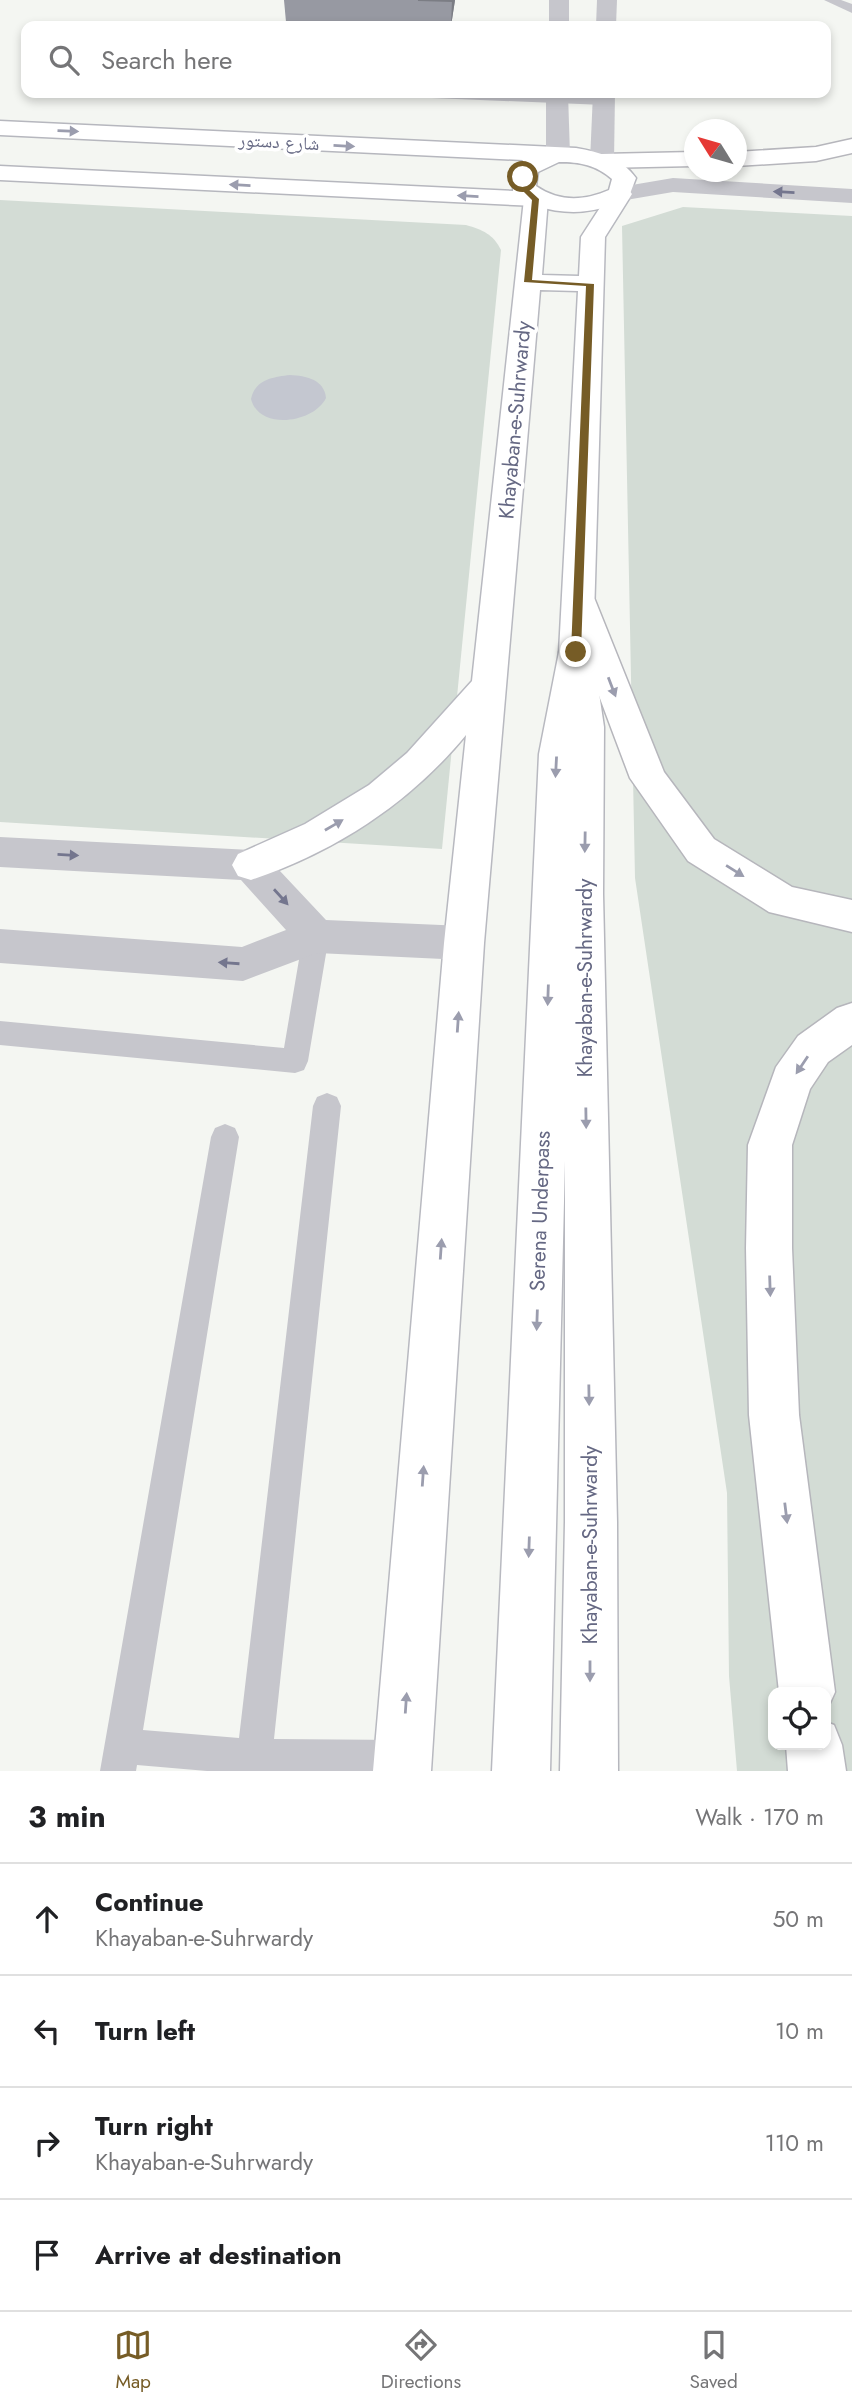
<!DOCTYPE html>
<html lang="en">
<head>
<meta charset="utf-8">
<style>
	:root { --surface:#fff; --page:#f6f6f6; --text:#202124; --muted:#757577; --line:#e0e0e0; --accent:#765c26 }
	body { margin:0; font-family:Jost,"Noto Naskh Arabic",sans-serif; background:var(--page); color:var(--text) }
	.controls { position:absolute; right:21px; bottom:21px; display:grid; overflow:hidden; border-radius:14px; box-shadow:0 4px 10px #0003 }
	.controls button { width:63px; height:63px; display:grid; place-items:center; padding:0; border:0; border-bottom:2px solid var(--line); background:var(--surface); color:var(--text); font:35px sans-serif }
	.compass { position:absolute; left:684px; top:119px; width:63px; height:63px; border-radius:50%; background:var(--surface); box-shadow:0 4px 10px #0003; rotate:307deg }
	.stop { position:absolute; width:21px; height:21px; margin:-16px; border:5px solid #765c26; border-radius:50%; background:#fff }
	.stop.end { background:#765c26; border-color:#fff; box-shadow:0 2px 7px #0008 }
	.list { margin:0; padding:0; list-style:none }
	h2 { display:flex; justify-content:space-between; align-items:center; height:91px; margin:0; padding:0 28px; font-size:30px }
	h2 small { font-size:23px; font-weight:400; color:var(--muted) }
	.list li { display:grid; grid-template-columns:46px 1fr auto; gap:21px; align-items:center; box-sizing:border-box; height:112px; padding:0 28px; border-top:2px solid var(--line) }
	.list b { display:block; font-size:26px; white-space:nowrap }
	.list p { margin:0; font-size:23px; white-space:nowrap; color:var(--muted) }
	.list em { font-size:23px; font-style:normal; color:var(--muted) }
	.icon { flex:none; width:38px; height:38px; fill:none; stroke:currentColor; stroke-width:2; stroke-linecap:round; stroke-linejoin:round }
	.map { position:relative; flex:none; width:852px; height:1771px; overflow:hidden }
	.search { position:absolute; background:var(--surface); box-shadow:0 4px 10px #0003; left:21px; right:21px; top:21px; height:77px; display:flex; align-items:center; gap:18px; box-sizing:border-box; padding:0 24px; border-radius:14px; color:var(--muted); font-size:26px }
	.sheet { height:539px; background:var(--surface) }
	nav { display:flex; justify-content:space-around; align-items:center; box-sizing:border-box; height:98px; border-top:2px solid var(--line); background:var(--surface); font-size:19px; color:var(--muted) }
	nav a { display:grid; justify-items:center; gap:4px }
	nav .on { color:var(--accent) }
	.map>svg:first-child { display:block }
	.green { fill:#d3dcd5; fill-rule:evenodd }
	.water { fill:#c4c7d0 }
	.lines { fill:none; stroke-linecap:round; stroke-linejoin:round }
	.secondary-casing { stroke:#b8b9c0; stroke-width:3 }
	.primary-casing { stroke:#b6b7be; stroke-width:3 }
	.trunk-casing { stroke:#b6b6bc; stroke-width:3 }
	.service { fill:#c6c6cc; fill-rule:evenodd }
	.minor { fill:#c6c6cc; fill-rule:evenodd }
	.tertiary { fill:#c6c6cc; fill-rule:evenodd }
	.secondary { fill:#fff; fill-rule:evenodd }
	.primary { fill:#fff; fill-rule:evenodd }
	.trunk { fill:#fff; fill-rule:evenodd }
	.wall { fill:#9799a2 }
	.shaded-wall { fill:#7b7d84 }
	.building { fill:#b0b2bc; stroke:#7b7d84; stroke-width:2 }
	.oneway { fill:#9b9dae }
	.oneway2 { fill:#74768e }
	.route { fill:#765c26 }
	.labels { text-anchor:middle; dominant-baseline:central; stroke-width:7; stroke-linejoin:round; paint-order:stroke }
	.far-street-label { font-size:18px; fill:#656883; stroke:#fff }
	.street-label { font-size:21px; fill:#656883; stroke:#fff }
</style>
</head>
<body>
<div class="map">
<svg width="852" height="1771" viewBox="0 0 852 1771">
	<rect width="100%" height="100%" fill="#f4f6f2"/>
	<!-- green -->
	<g class="green">
		<path d="M0,200L466,225C483,230 493,234 501,250L442,849L0,822Z"/>
		<path d="M683,207L852,216V1771H737L729,1676L727,1493L635,878L622,226ZM773,1692H826V1745H773Z"/>
	</g>
	<!-- water -->
	<path class="water" d="M290,375C306,376 324,379 326,398C314,423 259,431 251,399C255,380 272,377 290,375Z"/>
	<g class="lines">
		<!-- secondary casing -->
		<g class="secondary-casing">
			<path id="secondary" d="M620,187L628,189L632,194L605,237L593,652L575,754L550,1771H492L539,754L559,652L578,291L540,290L484,943L431,1771H373L444,943L466,735C410,803 335,852 251,880L238,876L232,865L238,854L305,824L369,785L407,753L472,681L524,199L527,194L536,192L545,194L548,199L542,275L579,276L581,237L612,189Z"/>
		</g>
		<!-- primary casing -->
		<g class="primary-casing">
			<g id="primary">
				<path d="M0,121L576,148C599,152 622,158 636,178L628,199C597,213 569,216 536,206L0,180V166L513,191L514,174L523,160L0,135ZM559,162C580,162 596,165 612,179L609,190C584,201 559,202 536,186L538,172Z"/>
				<path d="M576,640L588,644L593,652L604,727L603,894L617,1522L618,1771H560L565,1522V894L568,727L559,652L564,644Z"/>
			</g>
		</g>
		<!-- trunk casing -->
		<g class="trunk-casing">
			<g id="trunk">
				<path d="M852,139V153L816,161L736,166V152L816,147Z"/>
				<path d="M694,152V166L602,168L594,166L590,161L594,156L602,154Z"/>
				<path d="M579,589L590,592L595,600L664,772L714,839L792,887L852,900V932L769,912L688,861L630,778L563,600L568,592Z"/>
				<path d="M852,1003V1045L828,1062L810,1089L792,1145V1248L799,1415L835,1692L826,1712V1692H779L749,1415L746,1248L748,1145L776,1067L798,1036L837,1008Z"/>
				<path d="M826,1722L834,1725L842,1745L846,1771H788L786,1745H826Z"/>
			</g>
		</g>
		<!-- service -->
		<g class="service">
			<path d="M824,0H841L852,4V13Z"/>
			<path d="M401,93H505L604,97L611,101L604,105L408,97Z"/>
			<path d="M316,925L325,929L329,936L308,1061L304,1070L295,1073L0,1045V1021L284,1048L303,936L307,929Z"/>
			<path d="M327,1093L337,1097L341,1106L274,1739L402,1740L415,1745L420,1758L414,1771H207L137,1765L136,1771H100L211,1137L215,1128L225,1124L235,1128L239,1137L143,1730L239,1738L313,1106L317,1097Z"/>
		</g>
		<!-- minor -->
		<g class="minor">
			<path d="M673,178L852,189V203L673,192L620,201L612,199L608,194L612,189L620,187Z"/>
			<path d="M0,837L251,850L264,854L326,920L464,926L478,931L484,943L478,955L464,960L317,953L243,981L0,963V929L242,947L286,930L241,880L0,867Z"/>
		</g>
		<!-- tertiary -->
		<g class="tertiary">
			<rect x="549" y="0" width="20" height="26"/>
			<path d="M597,0H617L616,26H596Z"/>
			<path d="M546,93H568L570,155L566,160H550L546,155Z"/>
			<path d="M593,93H615L614,161L610,166H594L590,161Z"/>
		</g>
		<!-- secondary -->
		<use href="#secondary" class="secondary"/>
		<!-- primary -->
		<use href="#primary" class="primary"/>
		<!-- trunk -->
		<use href="#trunk" class="trunk"/>
	</g>
	<!-- wall -->
	<path class="wall" d="M284,0H455L451,26H415L286,22Z"/>
	<!-- shaded-wall -->
	<path class="shaded-wall" d="M452,0H455L451,26Z"/>
	<!-- building -->
	<path class="building" d="M418,0H452V1Z"/>
	<!-- one-way arrows -->
	<defs><path id="oneway-solid" d="M-6-.8H1V-3.2L6.5 0L1 3.2V.8H-6Z" transform="scale(1.75)"/></defs>
	<g class="oneway">
		<use href="#oneway-solid" transform="translate(68 131) rotate(2)"/>
		<use href="#oneway-solid" transform="translate(344 146) rotate(3)"/>
		<use href="#oneway-solid" transform="translate(240 185) rotate(-177)"/>
		<use href="#oneway-solid" transform="translate(468 196) rotate(-177)"/>
		<use href="#oneway-solid" transform="translate(612 687) rotate(69)"/>
		<use href="#oneway-solid" transform="translate(556 767) rotate(93)"/>
		<use href="#oneway-solid" transform="translate(334 825) rotate(-30)"/>
		<use href="#oneway-solid" transform="translate(585 842) rotate(91)"/>
		<use href="#oneway-solid" transform="translate(735 871) rotate(32)"/>
		<use href="#oneway-solid" transform="translate(548 995) rotate(92)"/>
		<use href="#oneway-solid" transform="translate(458 1022) rotate(-86)"/>
		<use href="#oneway-solid" transform="translate(802 1065) rotate(124)"/>
		<use href="#oneway-solid" transform="translate(586 1118) rotate(89)"/>
		<use href="#oneway-solid" transform="translate(441 1249) rotate(-86)"/>
		<use href="#oneway-solid" transform="translate(770 1286) rotate(88)"/>
		<use href="#oneway-solid" transform="translate(537 1320) rotate(92)"/>
		<use href="#oneway-solid" transform="translate(589 1395) rotate(89)"/>
		<use href="#oneway-solid" transform="translate(423 1476) rotate(-86)"/>
		<use href="#oneway-solid" transform="translate(786 1513) rotate(83)"/>
		<use href="#oneway-solid" transform="translate(529 1547) rotate(92)"/>
		<use href="#oneway-solid" transform="translate(590 1671) rotate(90)"/>
		<use href="#oneway-solid" transform="translate(406 1703) rotate(-86)"/>
	</g>
	<g class="oneway2">
		<use href="#oneway-solid" transform="translate(784 192) rotate(-177)"/>
		<use href="#oneway-solid" transform="translate(68 855) rotate(3)"/>
		<use href="#oneway-solid" transform="translate(281 897) rotate(48)"/>
		<use href="#oneway-solid" transform="translate(229 963) rotate(-176)"/>
	</g>
	<!-- route -->
	<path class="route" d="M521,176H526L528,189L539,199L532,280L594,284L581,652L576,655L571,652L586,286L524,282L532,200L521,189Z"/>
	<g class="labels">
		<!-- far-street labels -->
		<g class="far-street-label">
			<text transform="translate(279 142) rotate(3)">شارع دستور</text>
		</g>
		<!-- street labels -->
		<g class="street-label">
			<text transform="translate(515 420) rotate(-85)">Khayaban-e-Suhrwardy</text>
			<text transform="translate(585 978) rotate(-90)">Khayaban-e-Suhrwardy</text>
			<text transform="translate(540 1211) rotate(-88)">Serena Underpass</text>
			<text transform="translate(590 1545) rotate(-90)">Khayaban-e-Suhrwardy</text>
		</g>
	</g>
</svg>
<div class="controls">
<button><svg class="icon" aria-label="locate" viewBox="0 0 24 24"><circle cx="12" cy="12" r="6"/><path d="M12 2v4M12 18v4M2 12h4M18 12h4"/></svg></button>
</div>
<svg class="compass" viewBox="-18 -18 36 36"><path d="M0-13l5 13h-10z" fill="#e53935"/><path d="M0 13l5-13h-10z" fill="#757577"/></svg>
<div class="stop" style="left:523px;top:177px"></div>
<div class="stop end" style="left:576px;top:652px"></div>
<div class="search"><svg class="icon" aria-label="search" viewBox="0 0 24 24"><circle cx="10" cy="10" r="6"/><path d="M15 15l6 6"/></svg>Search here</div>
</div>
<section class="sheet">
<h2>3 min<small>Walk · 170 m</small></h2>
<ul class="list">
<li><svg class="icon" aria-label="ahead" viewBox="0 0 24 24"><path d="M12 20V5M6 11l6-6 6 6"/></svg><div><b>Continue</b><p>Khayaban-e-Suhrwardy</p></div><em>50 m</em></li>
<li><svg class="icon" aria-label="left" viewBox="0 0 24 24"><path d="M17 20v-9H6M10 6l-5 5 5 5"/></svg><div><b>Turn left</b></div><em>10 m</em></li>
<li><svg class="icon" aria-label="right" viewBox="0 0 24 24"><path d="M7 20v-9h11M14 6l5 5-5 5"/></svg><div><b>Turn right</b><p>Khayaban-e-Suhrwardy</p></div><em>110 m</em></li>
<li><svg class="icon" aria-label="arrive" viewBox="0 0 24 24"><path d="M6 21V4h12l-3 4 3 4H6"/></svg><div><b>Arrive at destination</b></div></li>
</ul>
</section>
<nav>
<a class="on"><svg class="icon" aria-label="map" viewBox="0 0 24 24"><path d="M3 6l6-2 6 2 6-2v14l-6 2-6-2-6 2zM9 4v14M15 6v14"/></svg>Map</a>
<a><svg class="icon" aria-label="directions" viewBox="0 0 24 24"><path d="M12 3l9 9-9 9-9-9zM9 14v-3h6M13 9l2 2-2 2"/></svg>Directions</a>
<a><svg class="icon" aria-label="saved" viewBox="0 0 24 24"><path d="M7 4h10v16l-5-4-5 4z"/></svg>Saved</a>
</nav>
</body>
</html>
